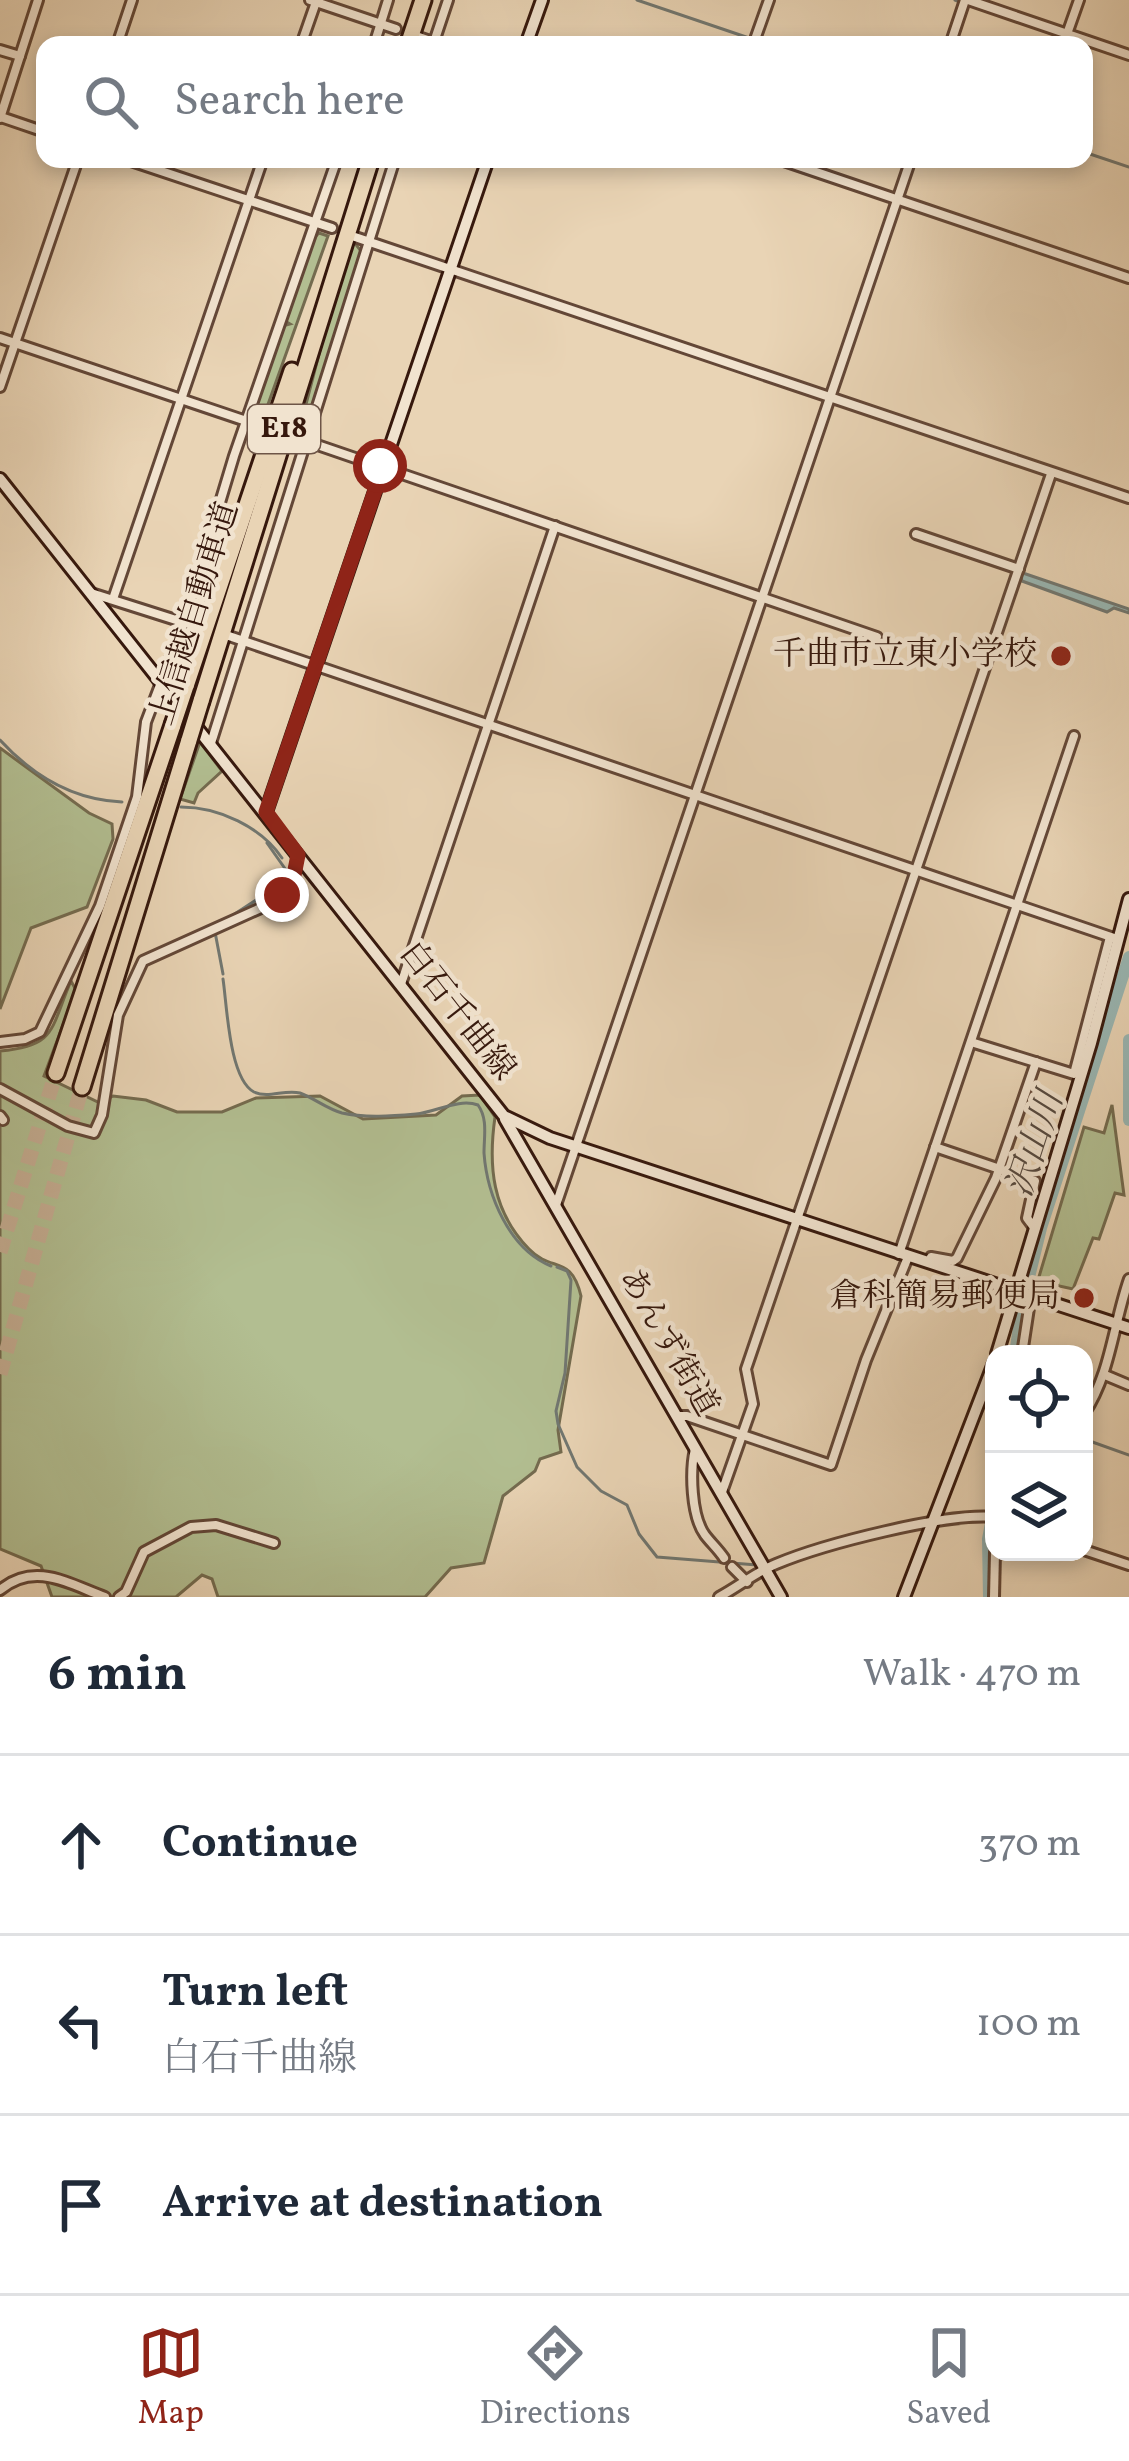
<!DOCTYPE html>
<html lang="en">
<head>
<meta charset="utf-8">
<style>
	:root { --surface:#fff; --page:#f2f2f3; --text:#1f2937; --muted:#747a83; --line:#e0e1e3; --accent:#8f2418 }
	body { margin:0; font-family:Vollkorn,"Noto Serif JP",serif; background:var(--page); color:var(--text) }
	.controls { position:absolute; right:36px; bottom:36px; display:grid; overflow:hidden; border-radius:24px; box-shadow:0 6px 18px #0003 }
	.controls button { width:108px; height:108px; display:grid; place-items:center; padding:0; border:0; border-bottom:3px solid var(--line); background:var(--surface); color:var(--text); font:60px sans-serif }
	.stop { position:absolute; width:36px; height:36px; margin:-27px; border:9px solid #8f2418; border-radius:50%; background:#fff }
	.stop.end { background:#8f2418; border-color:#fff; box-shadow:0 3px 12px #0008 }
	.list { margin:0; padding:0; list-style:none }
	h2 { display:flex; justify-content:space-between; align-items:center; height:156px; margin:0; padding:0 48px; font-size:51px }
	h2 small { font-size:39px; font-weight:400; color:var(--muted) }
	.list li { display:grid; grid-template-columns:78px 1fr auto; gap:36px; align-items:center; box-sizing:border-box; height:180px; padding:0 48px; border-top:3px solid var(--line) }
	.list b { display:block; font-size:45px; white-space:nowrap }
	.list p { margin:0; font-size:39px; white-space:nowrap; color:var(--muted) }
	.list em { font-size:39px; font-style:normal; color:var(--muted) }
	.icon { flex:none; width:66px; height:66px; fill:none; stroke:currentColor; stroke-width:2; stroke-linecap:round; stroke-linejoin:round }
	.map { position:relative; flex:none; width:1129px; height:1597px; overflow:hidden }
	.search { position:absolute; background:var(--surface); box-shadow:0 6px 18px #0003; left:36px; right:36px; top:36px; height:132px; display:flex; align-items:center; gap:30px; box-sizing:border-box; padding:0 42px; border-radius:24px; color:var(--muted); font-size:45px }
	.sheet { height:696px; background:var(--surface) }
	nav { display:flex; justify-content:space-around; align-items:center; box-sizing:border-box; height:168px; border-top:3px solid var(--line); background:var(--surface); font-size:33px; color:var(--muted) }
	nav a { display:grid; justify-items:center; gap:6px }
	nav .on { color:var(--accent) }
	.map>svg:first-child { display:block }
	.green { fill:#b2be91; stroke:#746b4f; stroke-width:3 }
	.water { fill:#99b7b4; stroke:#717771; stroke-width:3 }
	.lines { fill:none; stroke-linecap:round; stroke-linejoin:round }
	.stream { stroke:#717771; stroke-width:3 }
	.river { stroke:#99b7b4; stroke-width:12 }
	.highway-tunnel { stroke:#c5ae93; stroke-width:15; stroke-dasharray:15 8; stroke-linecap:butt }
	.street-casing { stroke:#634737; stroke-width:14 }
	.secondary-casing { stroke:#36180d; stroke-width:16 }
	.highway-casing { stroke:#36180d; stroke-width:21 }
	.street { stroke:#f1e3cf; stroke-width:8 }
	.secondary { stroke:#f1e3cf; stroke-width:10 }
	.highway { stroke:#e9d4b5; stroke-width:15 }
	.highway-bridge-casing { stroke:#36180d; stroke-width:21; stroke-linecap:butt }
	.highway-bridge { stroke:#e9d4b5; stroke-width:15 }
	.route { stroke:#8f2418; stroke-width:15 }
	.poi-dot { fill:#8f2418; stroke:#f1e3cf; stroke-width:4.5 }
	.labels { text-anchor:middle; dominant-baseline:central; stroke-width:9; stroke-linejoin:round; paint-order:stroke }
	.shield { fill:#f1e3cf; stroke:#6e5547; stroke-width:3 }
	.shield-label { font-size:30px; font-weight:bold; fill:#36180d }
	.street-label { font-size:33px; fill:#36180d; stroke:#f1e3cf }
	.poi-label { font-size:33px; fill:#36180d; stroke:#f1e3cf; text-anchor:end }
	.water-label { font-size:36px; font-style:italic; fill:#54483f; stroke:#f1e3cf }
</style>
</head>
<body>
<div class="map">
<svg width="1129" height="1597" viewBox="0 0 1129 1597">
	<rect width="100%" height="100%" fill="#e9d4b5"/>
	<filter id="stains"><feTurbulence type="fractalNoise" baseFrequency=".00167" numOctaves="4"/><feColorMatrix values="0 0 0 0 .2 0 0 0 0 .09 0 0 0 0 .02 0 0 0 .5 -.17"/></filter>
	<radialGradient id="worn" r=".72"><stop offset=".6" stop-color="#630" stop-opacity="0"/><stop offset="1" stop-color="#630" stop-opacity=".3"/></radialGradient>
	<!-- green -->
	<g class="green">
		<path d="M319,233L328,236L266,410L258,420L251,414L282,326L290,324L285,321L314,238Z"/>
		<path d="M354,242L361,251L307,432L298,435L333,300Z"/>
		<path d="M200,742L222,771L198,793L194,803L180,799Z"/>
		<path d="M0,748L89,813L112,824L113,839L87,907L31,928L0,1009Z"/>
		<path d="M71,981L76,990L44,1076L100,1103L113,1096L146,1100L177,1112H222L256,1098L320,1096L363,1119L436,1115L462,1096L480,1095L495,1117C488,1166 492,1211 529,1249C552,1273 571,1254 581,1296L558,1430L561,1452L540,1459L535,1471L503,1496L484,1563L451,1568L425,1597H218L212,1579L202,1575L176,1597H52L41,1566L0,1549V1051C57,1046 50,1029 71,981Z"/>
		<path d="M1112,1105L1124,1195L1115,1193L1099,1239L1093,1238L1073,1289L1055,1285L1054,1296L1035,1290L1084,1127L1104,1133Z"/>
	</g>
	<!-- water -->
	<path class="water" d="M1020,572L1129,609V613L1114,608L1107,612L1022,581Z"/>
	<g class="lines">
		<!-- stream -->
		<g class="stream">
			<path d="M637,0L752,39"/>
			<path d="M970,5L1019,22"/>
			<path d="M759,41L770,45"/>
			<path d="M946,45L960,2L955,0"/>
			<path d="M1084,152L1129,167"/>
			<path d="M0,740C33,776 74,800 122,802"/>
			<path d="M181,807C219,807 261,827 282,858"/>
			<path d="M230,917L284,882L286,870L267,843"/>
			<path d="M215,932L223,974"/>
			<path d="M223,979C227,1005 229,1079 254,1092C269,1099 284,1089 300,1093C314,1098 327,1109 342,1113C365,1118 392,1116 416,1114C436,1112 459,1098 478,1105C488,1119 484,1136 484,1153C487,1195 509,1249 551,1266"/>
			<path d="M557,1267L567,1271L571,1280L565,1373L556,1411L558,1424L577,1467L601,1491L627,1505L639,1534L657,1557L757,1565"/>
			<path d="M1084,1439L1129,1455"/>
			<path d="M1084,1545L1129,1560"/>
		</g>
		<!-- river -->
		<g class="river">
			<path d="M1129,1040V1120"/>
			<path d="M1015,1354L1022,1306L1041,1228L1129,957"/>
			<path d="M989,1597L988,1539L994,1508"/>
		</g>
		<!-- highway-tunnel -->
		<g class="highway-tunnel">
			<path d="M0,1252L56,1073"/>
			<path d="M0,1374L82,1087"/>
		</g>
		<!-- street casing -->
		<g class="street-casing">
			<g id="street">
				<path d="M310,0L396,29"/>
				<path d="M968,0L1129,55"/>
				<path d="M1067,34L1079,0"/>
				<path d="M419,37L442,45"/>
				<path d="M117,45L132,0"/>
				<path d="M301,45L316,2"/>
				<path d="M374,45L388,0"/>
				<path d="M433,45L448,0"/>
				<path d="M753,45L769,0"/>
				<path d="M950,45L965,0"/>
				<path d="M0,50L20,56"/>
				<path d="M1,117L45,132"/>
				<path d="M0,118L38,0"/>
				<path d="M125,159L332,228"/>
				<path d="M778,159L1129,278"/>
				<path d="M355,237L1129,498"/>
				<path d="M0,338L258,425"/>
				<path d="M0,387L78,159"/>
				<path d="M294,437L877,637"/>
				<path d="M916,534L1019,569"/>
				<path d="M91,593L198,627"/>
				<path d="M113,599L263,159"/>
				<path d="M229,636L1117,939"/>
				<path d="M211,743L395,159"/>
				<path d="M401,984L555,526"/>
				<path d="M0,1042L25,1039L40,1032L100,906L137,797L146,722L184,622L234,456L337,159"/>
				<path d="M971,1042L1074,1074L1110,937"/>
				<path d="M0,1089L68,1126L94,1133L102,1115L118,1015L143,961L274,902L293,880L298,856"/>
				<path d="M0,1116L3,1120"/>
				<path d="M935,1147L1035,1181L1027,1218L1033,1226"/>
				<path d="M556,1205L911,159"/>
				<path d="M899,1254L1074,736"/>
				<path d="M929,1262L931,1257L953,1261L957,1258L996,1178L1036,1062"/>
				<path d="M1022,1354L1031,1295"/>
				<path d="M1105,1375L1129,1385"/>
				<path d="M1084,1414C1111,1373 1113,1325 1129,1279"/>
				<path d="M678,1416H687L831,1465L866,1360L908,1257"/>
				<path d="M695,1449C690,1471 691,1516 705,1535C711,1543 718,1549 724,1558"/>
				<path d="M722,1492L753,1404L746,1369L1051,474"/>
				<path d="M1084,1550L1129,1565"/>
				<path d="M732,1567L747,1582"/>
				<path d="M0,1590C35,1561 69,1584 105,1597"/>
				<path d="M119,1597L126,1592L144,1552L191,1527L216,1525L274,1543"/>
				<path d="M719,1597C738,1587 756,1572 776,1564C824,1544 944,1513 994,1517"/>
				<path d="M994,1597L995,1552"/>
			</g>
		</g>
		<!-- secondary casing -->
		<g class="secondary-casing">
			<g id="secondary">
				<path d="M526,45L542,0"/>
				<path d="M0,479L504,1116L550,1138L1129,1328"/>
				<path d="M266,812L488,159"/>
				<path d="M505,1119L781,1597"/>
				<path d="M997,1354L1091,1043L1129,899"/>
				<path d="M904,1597L994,1363"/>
			</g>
		</g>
		<!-- highway casing -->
		<g class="highway-casing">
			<g id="highway">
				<path d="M408,45L423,0"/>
				<path d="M186,686L292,371"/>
				<path d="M201,701L371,159"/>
				<path d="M56,1073L173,725"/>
				<path d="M82,1087L189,740"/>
			</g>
		</g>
		<!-- street -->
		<use href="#street" class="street"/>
		<!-- secondary -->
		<use href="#secondary" class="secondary"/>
		<!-- highway -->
		<use href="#highway" class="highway"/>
		<!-- highway-bridge casing -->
		<g class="highway-bridge-casing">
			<g id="highway-bridge">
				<path d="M173,725L186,686"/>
				<path d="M189,740L201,701"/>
			</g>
		</g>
		<!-- highway-bridge -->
		<use href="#highway-bridge" class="highway-bridge"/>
	</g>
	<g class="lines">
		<!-- route -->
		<path class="route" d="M282,895L293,880L298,855L266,812L383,467L380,466"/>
	</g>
	<!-- markers -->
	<g class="poi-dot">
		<circle cx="1061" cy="656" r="12"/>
		<circle cx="1084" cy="1298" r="12"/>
	</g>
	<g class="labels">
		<!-- shield labels -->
		<rect class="shield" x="248" y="405" width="72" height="48" rx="9"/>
		<g class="shield-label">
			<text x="284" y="429">E18</text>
		</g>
		<!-- street labels -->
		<g class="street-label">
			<text transform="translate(196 614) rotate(-73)">上信越自動車道</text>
			<text transform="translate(456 1012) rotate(52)">白石千曲線</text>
			<text transform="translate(667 1343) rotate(60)">あんず街道</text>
		</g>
		<!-- poi labels -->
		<g class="poi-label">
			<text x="1037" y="656">千曲市立東小学校</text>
			<text x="1060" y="1298">倉科簡易郵便局</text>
		</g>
		<!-- water labels -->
		<g class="water-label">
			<text transform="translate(1037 1145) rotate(-72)">沢山川</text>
		</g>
	</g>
	<rect width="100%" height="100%" filter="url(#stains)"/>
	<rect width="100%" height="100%" fill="url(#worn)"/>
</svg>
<div class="controls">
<button><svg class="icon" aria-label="locate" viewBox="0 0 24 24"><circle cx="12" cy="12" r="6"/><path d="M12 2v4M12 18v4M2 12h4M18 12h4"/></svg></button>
<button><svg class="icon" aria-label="layers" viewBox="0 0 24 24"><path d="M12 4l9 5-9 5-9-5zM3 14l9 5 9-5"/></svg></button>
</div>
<div class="stop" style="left:380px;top:466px"></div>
<div class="stop end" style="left:282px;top:895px"></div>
<div class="search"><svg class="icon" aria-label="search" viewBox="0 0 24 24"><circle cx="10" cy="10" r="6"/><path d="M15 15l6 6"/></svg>Search here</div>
</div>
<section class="sheet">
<h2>6 min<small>Walk · 470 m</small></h2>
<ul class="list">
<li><svg class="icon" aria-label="ahead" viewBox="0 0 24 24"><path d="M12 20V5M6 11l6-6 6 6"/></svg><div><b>Continue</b></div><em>370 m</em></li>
<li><svg class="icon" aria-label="left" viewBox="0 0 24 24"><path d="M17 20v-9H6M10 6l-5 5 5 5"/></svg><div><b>Turn left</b><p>白石千曲線</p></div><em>100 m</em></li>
<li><svg class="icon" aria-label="arrive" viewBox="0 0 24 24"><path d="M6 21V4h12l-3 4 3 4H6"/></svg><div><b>Arrive at destination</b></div></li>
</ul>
</section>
<nav>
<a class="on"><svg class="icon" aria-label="map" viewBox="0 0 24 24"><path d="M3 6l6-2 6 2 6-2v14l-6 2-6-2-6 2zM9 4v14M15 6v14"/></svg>Map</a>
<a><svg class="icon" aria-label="directions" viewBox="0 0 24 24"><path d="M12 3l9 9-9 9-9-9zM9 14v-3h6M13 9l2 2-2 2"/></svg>Directions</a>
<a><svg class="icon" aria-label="saved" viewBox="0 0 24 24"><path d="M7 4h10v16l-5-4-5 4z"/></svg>Saved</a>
</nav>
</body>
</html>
